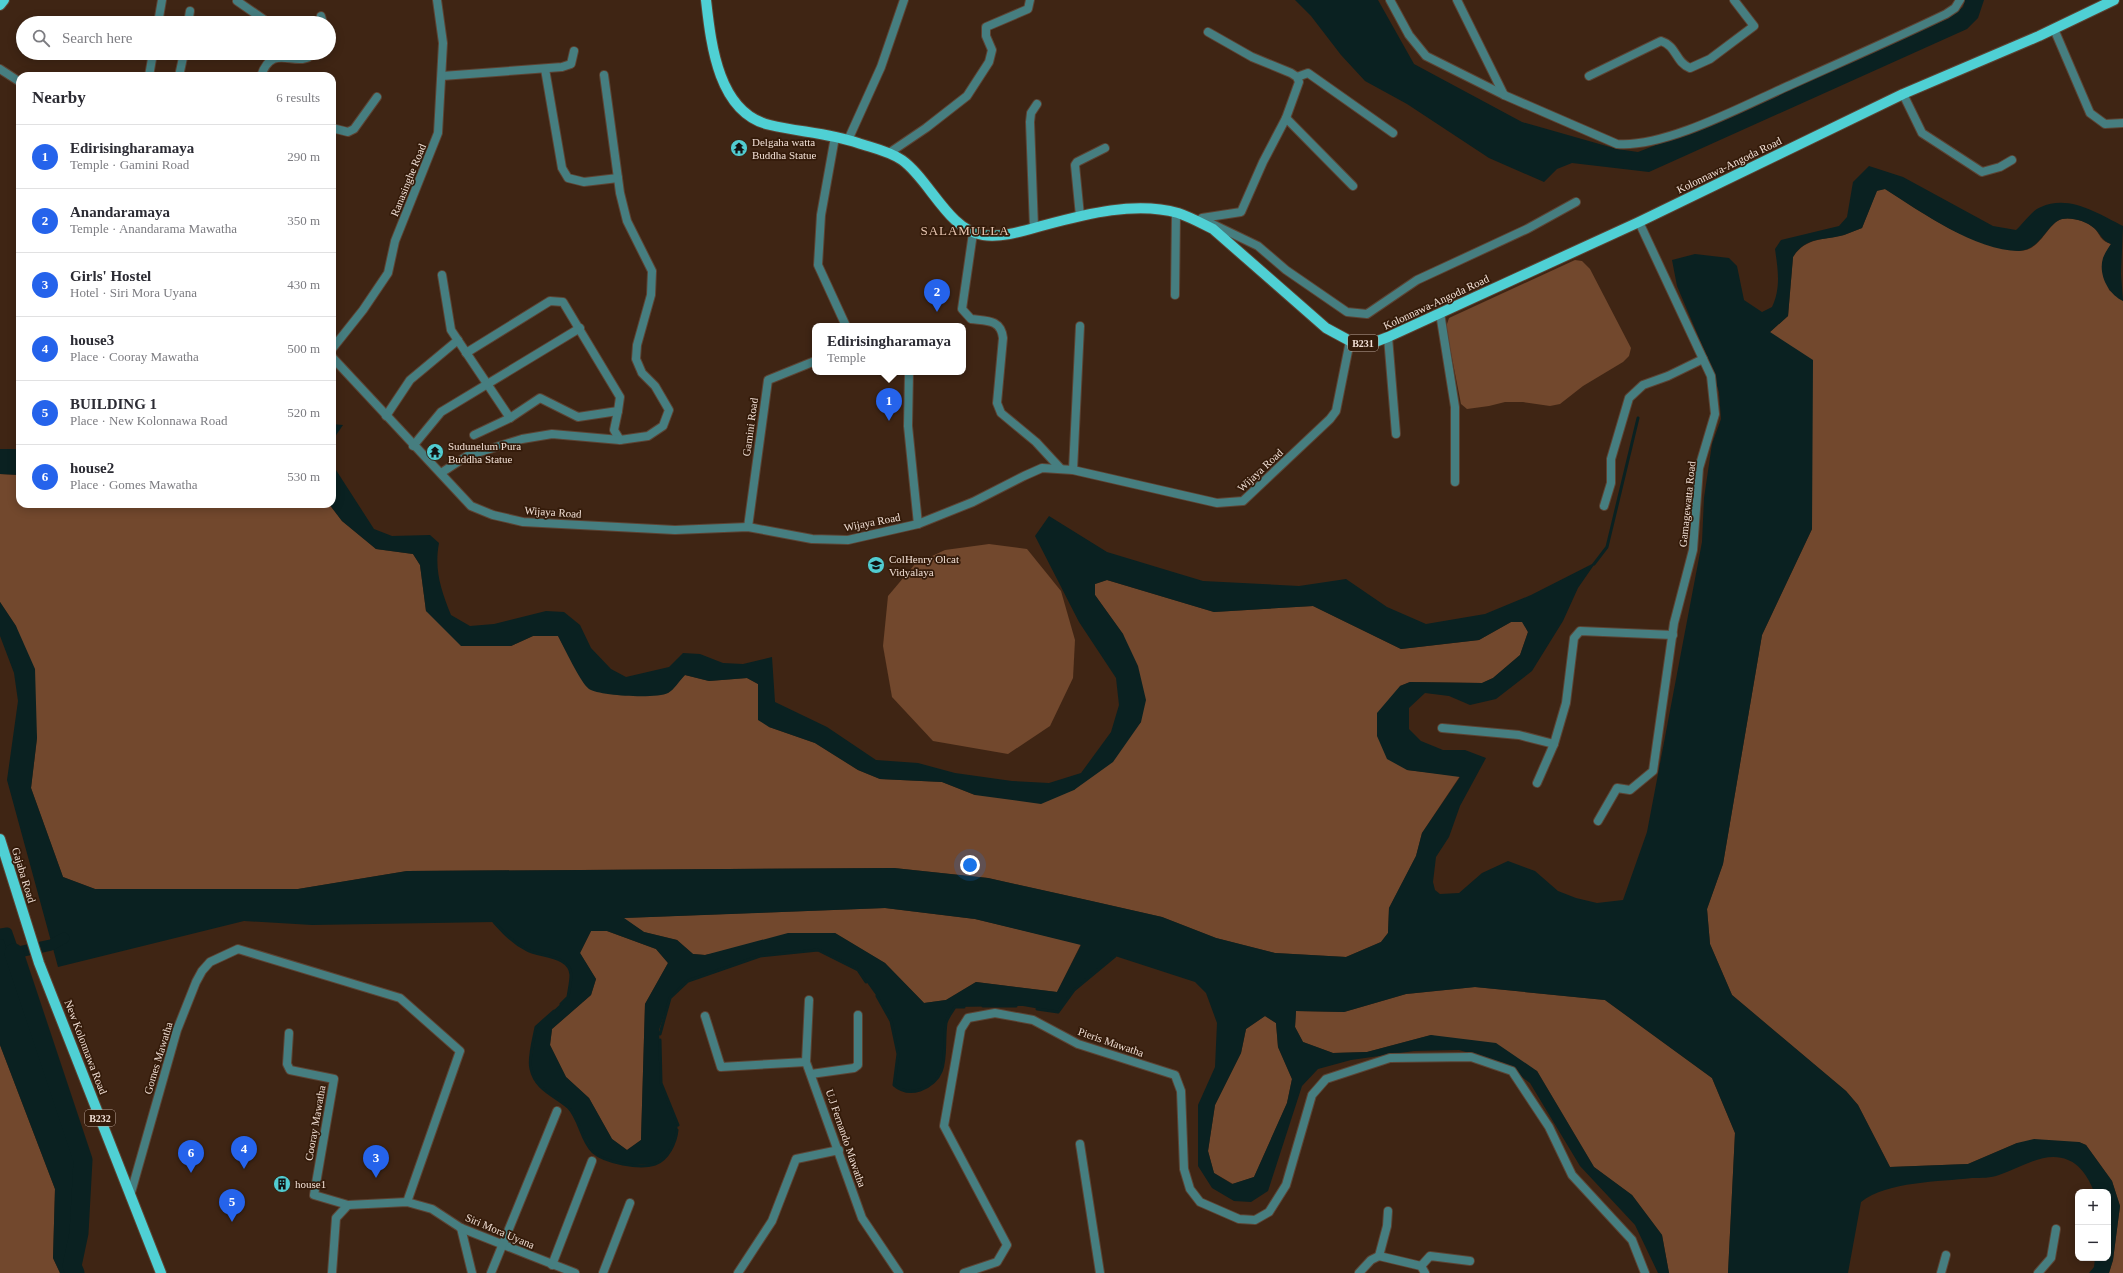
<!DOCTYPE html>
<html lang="en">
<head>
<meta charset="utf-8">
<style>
	:root { --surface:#fff; --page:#f7f7f7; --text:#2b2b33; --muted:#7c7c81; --line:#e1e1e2; --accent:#2563eb }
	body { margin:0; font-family:Georgia,serif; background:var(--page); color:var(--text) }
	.controls { position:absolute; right:12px; bottom:12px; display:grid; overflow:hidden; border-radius:8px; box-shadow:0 2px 10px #0003 }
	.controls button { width:36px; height:36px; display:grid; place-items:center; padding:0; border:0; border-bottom:1px solid var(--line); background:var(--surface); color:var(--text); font:20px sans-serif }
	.you { position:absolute; left:970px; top:865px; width:14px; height:14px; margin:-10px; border:3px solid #fff; border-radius:50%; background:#1a73e8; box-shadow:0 0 0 6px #1a73e833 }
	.badge { display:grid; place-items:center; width:26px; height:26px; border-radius:50%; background:var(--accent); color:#fff; font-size:13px; font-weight:700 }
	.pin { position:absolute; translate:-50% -33px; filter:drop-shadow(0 1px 2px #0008) }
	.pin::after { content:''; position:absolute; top:21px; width:14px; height:12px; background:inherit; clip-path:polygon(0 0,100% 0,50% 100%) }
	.popup { position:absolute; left:812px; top:323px; width:154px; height:52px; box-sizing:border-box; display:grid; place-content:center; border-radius:8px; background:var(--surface); filter:drop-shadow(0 1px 3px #0005); font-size:13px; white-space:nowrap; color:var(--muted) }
	.popup b { font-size:15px; color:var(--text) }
	.popup::after { content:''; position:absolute; left:50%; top:100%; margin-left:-8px; border:8px solid transparent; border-top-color:var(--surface) }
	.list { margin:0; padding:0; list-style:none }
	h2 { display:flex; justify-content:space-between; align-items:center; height:52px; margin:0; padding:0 16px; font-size:17px }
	h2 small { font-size:13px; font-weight:400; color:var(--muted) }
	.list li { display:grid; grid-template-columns:26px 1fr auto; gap:12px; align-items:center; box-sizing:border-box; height:64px; padding:0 16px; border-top:1px solid var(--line) }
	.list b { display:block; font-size:15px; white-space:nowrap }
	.list p { margin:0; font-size:13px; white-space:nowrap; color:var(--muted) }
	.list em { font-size:13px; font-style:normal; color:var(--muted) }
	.icon { flex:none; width:22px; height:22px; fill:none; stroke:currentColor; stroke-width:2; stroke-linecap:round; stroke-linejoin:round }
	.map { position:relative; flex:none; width:2123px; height:1273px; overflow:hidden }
	.search { position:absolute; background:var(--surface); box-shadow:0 2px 10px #0003; left:16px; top:16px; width:320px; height:44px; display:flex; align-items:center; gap:10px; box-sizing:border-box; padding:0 14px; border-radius:22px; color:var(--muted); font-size:15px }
	.panel { position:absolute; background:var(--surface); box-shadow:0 2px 10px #0003; left:16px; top:72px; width:320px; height:436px; border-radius:12px }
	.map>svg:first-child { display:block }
	.green { fill:#72482d }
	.water { fill:#0a2121; fill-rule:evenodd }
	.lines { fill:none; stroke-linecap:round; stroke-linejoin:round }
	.stream { stroke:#0a2121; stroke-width:3 }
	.canal { stroke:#0a2121; stroke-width:11 }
	.river { stroke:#0a2121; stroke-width:19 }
	.minor-casing { stroke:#5c4333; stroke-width:10 }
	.tertiary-casing { stroke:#5c4333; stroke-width:10 }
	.primary-casing { stroke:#5c4333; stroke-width:12 }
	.minor { stroke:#467e80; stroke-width:8 }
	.tertiary { stroke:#467e80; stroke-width:8 }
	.primary { stroke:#4fd0d4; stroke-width:10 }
	.labels { text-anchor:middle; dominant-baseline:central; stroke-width:3.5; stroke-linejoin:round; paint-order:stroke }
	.shield { fill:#341b0a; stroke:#b9a599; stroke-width:1 }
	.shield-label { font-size:10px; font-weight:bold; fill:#f2e0d6 }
	.poi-label { font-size:11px; fill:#f2e0d6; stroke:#341b0a; text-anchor:start }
	.street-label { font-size:11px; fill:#f2e0d6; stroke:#341b0a }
	.quarter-label { font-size:13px; letter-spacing:1px; fill:#e9c7b3; stroke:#341b0a }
</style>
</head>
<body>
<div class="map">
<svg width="2123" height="1273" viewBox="0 0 2123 1273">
	<rect width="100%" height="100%" fill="#3f2514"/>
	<!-- green -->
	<g class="green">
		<path d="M1885,189C1923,213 1960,240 2005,248C2009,249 2015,251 2020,251C2042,250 2047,223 2062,219C2072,217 2086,221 2094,228C2101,235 2099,240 2111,244L2103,259L2109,290L2123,301V1273H2109L2113,1260L2120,1206L2112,1181L2086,1145L2079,1142L2017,1143L1968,1164L1890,1167L1858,1105L1846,1091L1732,995L1710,944L1707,909L1723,864L1762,635L1812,529L1770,332L1788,316L1793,257C1805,238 1823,240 1844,235C1850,233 1856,230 1862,228L1877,190Z"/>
		<path d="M1575,260L1582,261L1590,269L1631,348L1629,356L1623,362L1583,386L1560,404L1550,406L1523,402H1505L1489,406L1467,409L1461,404L1446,327L1449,318Z"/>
		<path d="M0,474L20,475V504H329L342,521L376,549L413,554L420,565L426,611L511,646L533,636H558L581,678L668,693L685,675L709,681L747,678L758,684L769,727L815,743L858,770L880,779L942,782L975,795L1074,790L1141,722L1123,634L1095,595V584L1107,580L1214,612L1313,606L1401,649L1479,640L1511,622H1523L1528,632L1520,655L1493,678L1482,683L1410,682L1400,686L1407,770L1460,776L1422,833L1416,856L1389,908L1388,933L1381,942L1346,957L1275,953L1216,938L1162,917L1087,900L988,878L894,868L407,871L298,889H95L63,877L31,788L37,738L16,626L0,602Z"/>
		<path d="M989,544L1027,549L1061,591L1075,640L1073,678L1050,726L1008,754L933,741L892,697L883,646L888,596L915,564L945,550Z"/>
		<path d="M885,908L975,919L1081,944L1057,992L976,982L946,1000L924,1003L885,963L835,933L705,955L693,954L677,940L644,932L623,918Z"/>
		<path d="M591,931H607L656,949L668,963L645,1004L641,1140L627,1150L612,1139L589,1098L566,1077L550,1045L552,1029L591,995L596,979L580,953Z"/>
		<path d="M1475,987L1605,1000L1712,1078L1735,1133L1728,1273H1669L1662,1235L1632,1195L1594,1167L1537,1071L1431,1035L1367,1052L1333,1053L1303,1042L1295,1027L1296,1011L1344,1012L1406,994Z"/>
		<path d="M1265,1016L1276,1023L1278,1047L1292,1079L1287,1103L1254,1177L1233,1184L1214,1173L1208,1151L1215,1105L1241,1053L1246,1029Z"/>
		<path d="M0,1045L55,1189L53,1258L60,1273H0Z"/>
	</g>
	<!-- water -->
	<g class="water">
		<path d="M1295,0H1378L1414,64L1522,122L1617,149L1638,152L1700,128L1947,19L1963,7L1965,0H1984L1978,18L1967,29L1649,172L1572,163L1557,169L1544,182L1489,158L1407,104L1365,81L1341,55L1311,16Z"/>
		<path d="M1869,166L1903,177L1993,226L2016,230C2023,224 2032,210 2041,207C2069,194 2099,214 2123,226L2121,274L2123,301C2108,294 2098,274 2103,258C2105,253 2108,248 2111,244C2101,240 2101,234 2094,228C2086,221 2072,217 2062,219C2047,223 2041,250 2019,251C1976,251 1921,212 1885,189L1877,191L1862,228C1856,230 1850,233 1844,235C1823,241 1806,236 1793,257L1788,316L1770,332L1813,360L1812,529L1762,635L1723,864L1707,909L1710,944L1732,995L1846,1091L1858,1105L1890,1167L1968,1164L2017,1143L2034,1139L2079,1142L2086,1145L2112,1181L2120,1206L2113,1260L2109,1273H2089L2094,1267L2095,1258H2108V1192H2094C2090,1180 2080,1164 2068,1160C2045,1150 2021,1168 1999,1175C1991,1178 1981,1178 1972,1178C1939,1182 1888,1181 1861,1202L1848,1273H1728L1735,1133L1712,1078L1605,1000L1475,987L1406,994L1344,1012L1296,1011L1295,1027L1303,1042L1333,1053L1367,1052L1431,1035L1496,1043L1537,1071L1594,1167L1632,1195L1662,1235L1669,1273H1658L1635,1225L1580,1166L1530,1083L1504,1063L1459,1050L1414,1051L1351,1060L1318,1069L1302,1086L1268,1191L1251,1202L1234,1201L1212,1188L1198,1166V1105L1215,1067L1217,1023L1206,993L1195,982L1115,956L1074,990L1058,1012L1023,1006L955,1007C952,1012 947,1018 946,1024C942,1051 952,1078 920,1090C910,1093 901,1091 894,1085L898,1054L891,1021L878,998L858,970L818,950L760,956L688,981L670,998L659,1030L661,1083L678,1123L676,1139L669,1153L655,1164L631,1165L607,1160L593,1152L569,1108L536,1083L530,1068L536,1027L568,997C569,990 571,982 571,975C570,955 540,957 527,950C513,943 504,933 494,922L312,925L244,921L58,967L7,780L18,701L14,673L0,636V602L16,626L35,669L37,738L31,788L63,877L95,889H298L407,871L894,868L988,878L1087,900L1162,917L1216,938L1275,953L1346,957L1381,942L1388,933L1389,908L1416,856L1422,833L1460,777L1407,770L1387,759L1377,736V713L1400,686L1410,682L1482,683L1493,678L1520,655L1528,632L1522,622H1511L1479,640L1401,649L1313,606L1214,612L1107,580L1095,584V595L1123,634L1138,666L1146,700L1141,722L1113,762L1074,790L1041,804L975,795L942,782L880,779L858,770L815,743L769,727L758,720V684L747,678L709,681L685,675C680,680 674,690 668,693C657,699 599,696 589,689C580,682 564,647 558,636H533L511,646H461L426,611L420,565L413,554L376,549L342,521L329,504H332V453L336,470L374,529L392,536L430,535L439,543C434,570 441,590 451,615L470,626L494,624L546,611L564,612L580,625L591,648L611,669L626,677L669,667L683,653L700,654L723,663L743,664L772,657L775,702L827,727L876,760L918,763L955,773L1012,781L1049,783L1081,773L1111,732L1119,705L1116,678L1079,622L1035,536L1049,516L1107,552L1203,581L1299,586L1346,579L1387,607L1426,624L1485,614L1531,595L1596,562L1578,588L1563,621L1532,671L1496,699L1470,705L1449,696L1425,693L1409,708V729L1421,741L1443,750H1465L1486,758L1460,806L1449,837L1436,857L1433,882L1435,890L1440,894L1459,893L1482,873L1508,861L1535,871L1558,891L1576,898L1597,903L1623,900L1647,832L1702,542L1704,498L1712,444L1721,419L1719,392L1708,359L1677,286L1672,260L1695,254L1729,258L1737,266L1744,300L1762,312L1772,307C1781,288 1778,270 1775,249L1781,240L1839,226L1847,217L1853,182ZM885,908L975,919L1081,945L1057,992L976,982L946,1000L924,1003L885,963L835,933H788L705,955L693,954L677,940L644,932L624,918ZM591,931H607L656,949L668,963L645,1004L641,1140L627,1150L612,1139L589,1098L566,1077L550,1045L552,1029L591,995L596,979L580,953ZM1265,1016L1276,1023L1278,1047L1292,1079L1287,1103L1254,1177L1232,1184L1214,1173L1208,1151L1215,1105L1241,1053L1246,1029Z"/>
		<path d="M332,424L343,425L332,441Z"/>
		<path d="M0,449H20V475L0,474Z"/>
		<path d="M7,933L83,1160L79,1233L72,1266L75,1273H60L53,1258L55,1189L0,1045V934Z"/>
	</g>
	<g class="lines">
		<!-- stream -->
		<g class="stream">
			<path d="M1594,564L1607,547L1638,418"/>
			<path d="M494,922C504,933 513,943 527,950C540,957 570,955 571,975C571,982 569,990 568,997L561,1004"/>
			<path d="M877,996L891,1021L898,1054L894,1085C901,1091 910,1093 920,1090C952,1078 942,1051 946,1023C947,1018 952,1012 955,1007H964"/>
			<path d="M983,1006H1016"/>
			<path d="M1037,1009L1058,1012L1074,990L1115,956"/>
			<path d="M554,1011L536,1027C534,1038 528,1059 531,1069C535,1089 554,1095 568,1107C580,1119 581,1141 593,1152C605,1163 640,1169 655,1164C668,1160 676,1142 677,1130"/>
			<path d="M660,1034L670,998L688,981L760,956L818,950L858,970L866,982"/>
			<path d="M660,1040L661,1083L678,1125"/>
		</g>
		<!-- canal -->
		<path class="canal" d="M0,934L7,933L14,953L51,945L64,938"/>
		<!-- river -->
		<path class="river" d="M14,953L83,1160L79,1233L72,1266L75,1273"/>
		<!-- minor casing -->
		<g class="minor-casing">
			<g id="minor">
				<path d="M1390,0L1409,35L1426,56L1504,95L1617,144C1665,148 1743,106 1788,86C1841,62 1894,39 1946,14L1955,8L1960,0"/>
				<path d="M1457,0L1504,95"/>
				<path d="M237,1L269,23"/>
				<path d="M321,16L323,23"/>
				<path d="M158,23L162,0"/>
				<path d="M188,23L190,11"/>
				<path d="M2054,29L2090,113L2105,124L2123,123"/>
				<path d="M545,69L562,168L568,178L584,182L618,178"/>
				<path d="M149,76L153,53"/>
				<path d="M179,76L184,53"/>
				<path d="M261,76C273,40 297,71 314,53"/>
				<path d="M442,76L562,67L571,64L574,51"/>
				<path d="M1589,76L1661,41C1677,46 1675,62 1690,68L1710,59L1754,26L1734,0"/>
				<path d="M1297,77L1308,73L1393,133"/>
				<path d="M1903,94L1922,133L1982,172L2000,167L2012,160"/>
				<path d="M1286,118L1353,186"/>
				<path d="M332,128L348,132L354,129L377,97"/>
				<path d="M835,137L821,215L818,265L846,326"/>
				<path d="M848,140L881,67L904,0"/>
				<path d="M889,153L926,128L967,96L989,62L992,50L986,36V27L1028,9L1030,0"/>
				<path d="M1080,216L1075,165L1077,162L1105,148"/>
				<path d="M1202,218L1241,212L1263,162L1286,118L1299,82L1297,77L1291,73L1252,57L1208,32"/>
				<path d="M1202,219L1258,246L1286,270L1347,312L1367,314L1417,280L1527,229L1576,202"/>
				<path d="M1034,228L1030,122L1031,113L1037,104"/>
				<path d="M973,233L962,309L971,319C986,321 1001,319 1003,338L997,403L1001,413L1036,442L1060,468"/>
				<path d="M442,275L451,330L510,418"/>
				<path d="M1175,295L1176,213"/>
				<path d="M1440,313L1455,407V482"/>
				<path d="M1388,337L1396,434"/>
				<path d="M332,349L363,310L388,273L395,241L438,133L443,43L437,0"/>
				<path d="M466,353L550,301L563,302L620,397L618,411L578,417L540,398L510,418L474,435"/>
				<path d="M909,372L908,426L918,524"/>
				<path d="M618,411L614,430L620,440"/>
				<path d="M386,416L410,380L458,340"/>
				<path d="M413,446L441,412L580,328"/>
				<path d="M1073,470L1080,326"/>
				<path d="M441,473L467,456L522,439L552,434L620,440L648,436L663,426L669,410L655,386L642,373L636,359L637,345L651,295L652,271L627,221L620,193L604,75"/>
				<path d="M1604,506L1611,483V459L1629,398L1643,385L1668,376L1703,359"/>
				<path d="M748,527L768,380L815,361"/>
				<path d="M1442,728L1519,735L1554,744"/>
				<path d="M1537,783L1554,744L1566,703L1574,638L1580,631L1673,635"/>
				<path d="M1598,821L1617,788L1630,790L1653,771L1674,623L1693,550L1699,468L1715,414L1711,376L1639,222"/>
				<path d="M809,1000L806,1062L862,1218L899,1273"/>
				<path d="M705,1016L721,1067L806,1062"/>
				<path d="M289,1033L287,1064L290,1070L334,1079L314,1195L348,1205"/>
				<path d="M811,1074L854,1068L858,1065V1015"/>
				<path d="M1080,1144L1100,1273"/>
				<path d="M130,1196L177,1030L196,982L202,971L210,962L238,949L400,998L460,1051L407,1202"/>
				<path d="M461,1228L472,1273"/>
				<path d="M1379,1256L1387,1226L1388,1211"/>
				<path d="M552,1265L592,1161"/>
				<path d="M1421,1266L1430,1256L1470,1261"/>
				<path d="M332,1273L336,1218L348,1205L407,1202L432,1209L461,1228L575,1273"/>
				<path d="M491,1273L557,1111"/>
				<path d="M603,1273L630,1203"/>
				<path d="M738,1273L772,1221L796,1159L839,1150"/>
				<path d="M964,1273L997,1262L1007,1245L944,1126L961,1029L968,1018L995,1013L1033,1020L1078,1044L1175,1075L1181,1091L1184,1169L1190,1189L1200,1202L1239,1219L1255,1220L1269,1212L1286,1185L1312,1095L1326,1079L1390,1058L1471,1057L1512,1071L1549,1127L1572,1175L1632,1240L1645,1273"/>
				<path d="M1359,1273L1371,1260L1379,1256L1421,1266L1425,1273"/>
				<path d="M1941,1273L1946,1255"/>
				<path d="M2038,1273L2051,1258L2056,1229"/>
			</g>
		</g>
		<!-- tertiary casing -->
		<g class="tertiary-casing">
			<g id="tertiary">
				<path d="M0,69L20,82"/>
				<path d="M332,357L471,506L493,515L523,522L675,530L748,527L812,539L848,540L918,524L973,502L1024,476L1042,468L1073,470L1217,503L1243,501L1330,419L1336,411L1350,341"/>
			</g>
		</g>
		<!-- primary casing -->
		<g class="primary-casing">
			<g id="primary">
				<path d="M706,0C711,44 718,113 770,125C799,132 829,133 858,143C873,148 889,151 902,160C929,179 949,231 983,235C1003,238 1026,230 1045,225C1086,214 1136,201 1178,213C1190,217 1201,223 1213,229L1326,328L1350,341L1375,342L1388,337L1639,222L1903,94L2039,36L2114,0"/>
				<path d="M0,5L4,0"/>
				<path d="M0,839L39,963L161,1273"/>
			</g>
		</g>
		<!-- minor -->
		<use href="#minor" class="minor"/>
		<!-- tertiary -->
		<use href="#tertiary" class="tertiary"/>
		<!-- primary -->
		<use href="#primary" class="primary"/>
	</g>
	<!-- icons -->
	<defs>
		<g id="temple-disc" transform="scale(0.9)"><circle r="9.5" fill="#51ccd1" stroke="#341b0a"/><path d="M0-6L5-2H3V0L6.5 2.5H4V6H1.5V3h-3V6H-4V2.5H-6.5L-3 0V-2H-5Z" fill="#111"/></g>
		<g id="school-disc" transform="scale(0.9)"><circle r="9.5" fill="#51ccd1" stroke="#341b0a"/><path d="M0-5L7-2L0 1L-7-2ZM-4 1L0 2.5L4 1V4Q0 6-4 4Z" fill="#111"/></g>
		<g id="building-disc" transform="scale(0.9)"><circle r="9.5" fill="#51ccd1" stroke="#341b0a"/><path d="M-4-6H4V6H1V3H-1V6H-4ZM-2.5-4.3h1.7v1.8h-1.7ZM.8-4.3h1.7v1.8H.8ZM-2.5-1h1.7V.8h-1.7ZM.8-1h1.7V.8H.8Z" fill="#111"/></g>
	</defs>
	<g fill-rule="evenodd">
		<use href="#temple-disc" x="739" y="148"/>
		<use href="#temple-disc" x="435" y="452"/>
		<use href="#school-disc" x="876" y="565"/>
		<use href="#building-disc" x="282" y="1184"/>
	</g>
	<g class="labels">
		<!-- shield labels -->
		<g class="shield">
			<rect x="1348" y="335" width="30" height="16" rx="3"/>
			<rect x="85" y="1110" width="30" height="16" rx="3"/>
		</g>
		<g class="shield-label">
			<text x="1363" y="343">B231</text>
			<text x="100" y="1118">B232</text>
		</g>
		<!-- poi labels -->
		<g class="poi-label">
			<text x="752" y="142">Delgaha watta<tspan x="752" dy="13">Buddha Statue</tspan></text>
			<text x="448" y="446">Sudunelum Pura<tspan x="448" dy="13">Buddha Statue</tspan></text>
			<text x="889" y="559">ColHenry Olcat<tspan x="889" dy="13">Vidyalaya</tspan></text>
			<text x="295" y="1184">house1</text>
		</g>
		<!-- street labels -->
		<g class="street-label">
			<text transform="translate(1729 165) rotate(-26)">Kolonnawa-Angoda Road</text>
			<text transform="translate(408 180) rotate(-68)">Ranasinghe Road</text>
			<text transform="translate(1436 302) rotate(-25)">Kolonnawa-Angoda Road</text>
			<text transform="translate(750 427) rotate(-82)">Gamini Road</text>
			<text transform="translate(1260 470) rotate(-43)">Wijaya Road</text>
			<text transform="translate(1687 504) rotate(-84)">Gamagewatta Road</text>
			<text transform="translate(553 512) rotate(4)">Wijaya Road</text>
			<text transform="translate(872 522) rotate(-11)">Wijaya Road</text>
			<text transform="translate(24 875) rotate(73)">Gajaba Road</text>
			<text transform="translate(1111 1042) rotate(19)">Pieris Mawatha</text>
			<text transform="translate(86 1047) rotate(69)">New Kolonnawa Road</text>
			<text transform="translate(158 1058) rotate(-73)">Gomes Mawatha</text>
			<text transform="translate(315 1123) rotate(-80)">Cooray Mawatha</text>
			<text transform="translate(846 1138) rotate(71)">U.J Fernando Mawatha</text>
			<text transform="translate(500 1231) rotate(23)">Siri Mora Uyana</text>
		</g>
		<!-- quarter labels -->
		<g class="quarter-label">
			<text x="965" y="230">SALAMULLA</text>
		</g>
	</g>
</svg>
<div class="controls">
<button>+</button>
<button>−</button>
</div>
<div class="you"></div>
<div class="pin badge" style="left:889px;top:421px">1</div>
<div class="popup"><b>Edirisingharamaya</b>Temple</div>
<div class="pin badge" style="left:937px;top:312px">2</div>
<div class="pin badge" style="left:376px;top:1178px">3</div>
<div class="pin badge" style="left:244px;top:1169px">4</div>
<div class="pin badge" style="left:232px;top:1222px">5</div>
<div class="pin badge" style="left:191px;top:1173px">6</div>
<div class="search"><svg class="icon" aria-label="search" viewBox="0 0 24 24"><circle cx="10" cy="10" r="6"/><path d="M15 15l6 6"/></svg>Search here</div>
<section class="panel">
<h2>Nearby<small>6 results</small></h2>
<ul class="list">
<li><span class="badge">1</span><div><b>Edirisingharamaya</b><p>Temple · Gamini Road</p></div><em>290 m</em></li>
<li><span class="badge">2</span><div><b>Anandaramaya</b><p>Temple · Anandarama Mawatha</p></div><em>350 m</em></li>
<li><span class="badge">3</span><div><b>Girls' Hostel</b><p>Hotel · Siri Mora Uyana</p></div><em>430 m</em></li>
<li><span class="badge">4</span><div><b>house3</b><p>Place · Cooray Mawatha</p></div><em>500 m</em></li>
<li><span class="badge">5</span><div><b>BUILDING 1</b><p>Place · New Kolonnawa Road</p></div><em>520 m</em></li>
<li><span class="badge">6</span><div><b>house2</b><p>Place · Gomes Mawatha</p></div><em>530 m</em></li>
</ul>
</section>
</div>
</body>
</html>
